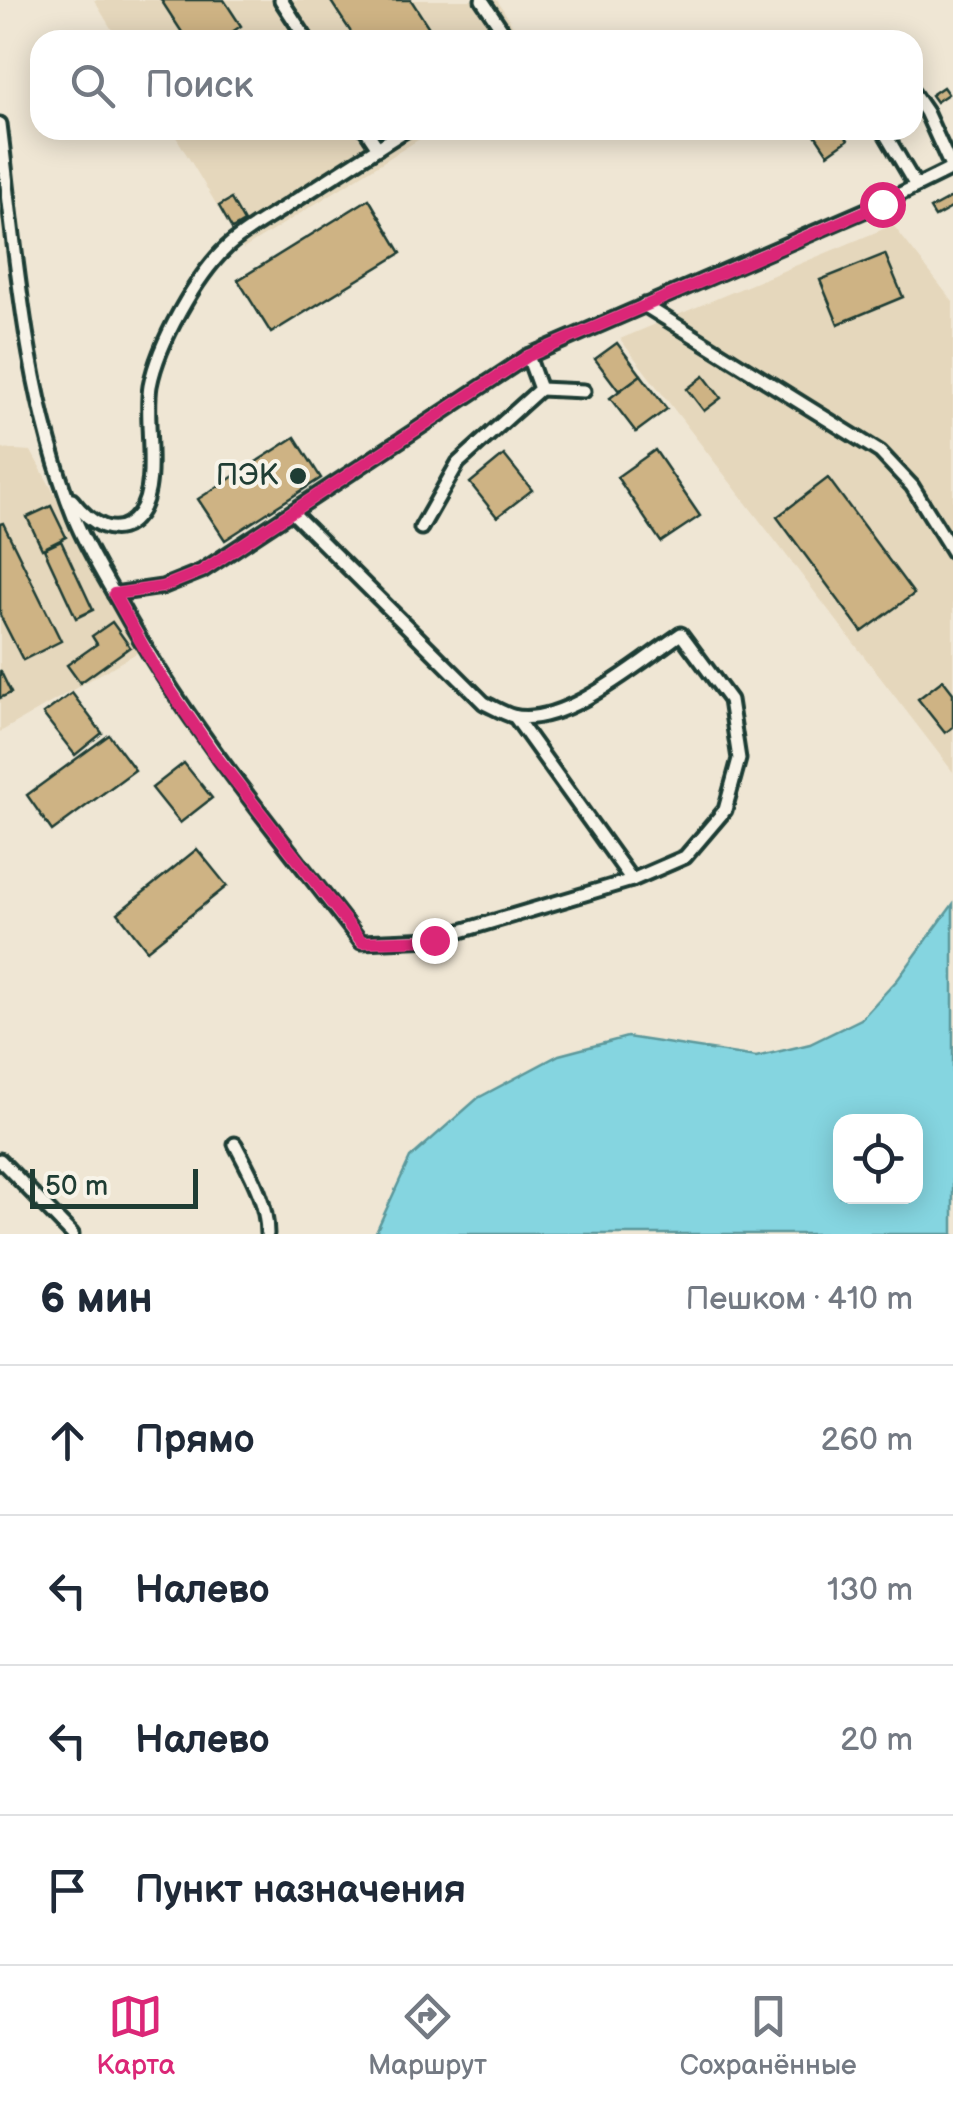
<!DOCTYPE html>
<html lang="ru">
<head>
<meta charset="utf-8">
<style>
	:root { --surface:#fff; --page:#f2f2f3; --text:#1f2937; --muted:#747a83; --line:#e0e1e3; --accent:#db2777 }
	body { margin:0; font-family:"Balsamiq Sans",sans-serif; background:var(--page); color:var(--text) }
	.controls { position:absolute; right:30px; bottom:30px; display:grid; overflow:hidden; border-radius:20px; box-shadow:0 5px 25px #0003 }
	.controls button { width:90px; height:90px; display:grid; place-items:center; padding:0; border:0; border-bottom:2px solid var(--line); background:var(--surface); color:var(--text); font:50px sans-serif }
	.scale { position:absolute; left:30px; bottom:25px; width:168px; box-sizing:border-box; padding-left:10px; border:5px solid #1f3d34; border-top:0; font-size:28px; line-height:35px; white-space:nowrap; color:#1f3d34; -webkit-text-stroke:8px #f7f3e8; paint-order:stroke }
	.stop { position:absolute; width:30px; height:30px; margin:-22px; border:8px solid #db2777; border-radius:50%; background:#fff }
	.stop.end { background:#db2777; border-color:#fff; box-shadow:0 2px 10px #0008 }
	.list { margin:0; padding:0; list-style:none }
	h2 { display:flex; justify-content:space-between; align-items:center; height:130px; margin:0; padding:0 40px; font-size:42px }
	h2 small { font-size:32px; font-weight:400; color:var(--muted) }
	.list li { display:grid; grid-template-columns:65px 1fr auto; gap:30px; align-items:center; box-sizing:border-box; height:150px; padding:0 40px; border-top:2px solid var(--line) }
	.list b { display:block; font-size:38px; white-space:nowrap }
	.list em { font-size:32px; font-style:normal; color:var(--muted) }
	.icon { flex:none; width:55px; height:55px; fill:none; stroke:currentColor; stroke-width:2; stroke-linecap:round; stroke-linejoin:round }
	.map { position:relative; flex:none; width:953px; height:1234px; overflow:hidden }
	.search { position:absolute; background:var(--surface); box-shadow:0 5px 25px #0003; left:30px; right:30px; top:30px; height:110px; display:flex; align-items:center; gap:25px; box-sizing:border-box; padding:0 35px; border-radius:30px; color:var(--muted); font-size:38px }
	.sheet { height:730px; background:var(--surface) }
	nav { display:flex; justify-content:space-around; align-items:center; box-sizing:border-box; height:140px; border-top:2px solid var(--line); background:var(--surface); font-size:28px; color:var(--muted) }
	nav a { display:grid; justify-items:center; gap:5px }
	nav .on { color:var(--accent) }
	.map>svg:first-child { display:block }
	.built { fill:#e5d7bc }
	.water { fill:#85d5e0; stroke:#5c989b; stroke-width:2.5; fill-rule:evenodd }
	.building { fill:#ceb384; stroke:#1f3d34; stroke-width:2.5 }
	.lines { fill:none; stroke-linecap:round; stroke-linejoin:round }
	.service-casing { stroke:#1f3d34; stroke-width:19 }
	.service { stroke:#f7f3e8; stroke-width:11 }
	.route { stroke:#db2777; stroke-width:12 }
	.poi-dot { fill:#1f3d34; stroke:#f7f3e8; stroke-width:4 }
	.labels { text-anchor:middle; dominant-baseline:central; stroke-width:8; stroke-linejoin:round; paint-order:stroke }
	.poi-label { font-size:30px; fill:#1f3d34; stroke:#f7f3e8; text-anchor:end }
</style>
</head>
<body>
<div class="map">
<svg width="953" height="1234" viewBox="0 0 953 1234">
	<rect width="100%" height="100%" fill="#efe6d4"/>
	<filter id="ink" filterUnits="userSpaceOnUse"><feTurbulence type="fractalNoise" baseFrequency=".01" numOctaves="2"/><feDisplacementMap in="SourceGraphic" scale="20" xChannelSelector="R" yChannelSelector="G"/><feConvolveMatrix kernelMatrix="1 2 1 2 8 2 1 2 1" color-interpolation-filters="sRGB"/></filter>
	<g filter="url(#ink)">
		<!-- built -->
		<g class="built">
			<path d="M94,0H497L522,40H118Z"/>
			<path d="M172,130H434L243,249Z"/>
			<path d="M893,225L953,302V772L620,339Z"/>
			<path d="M0,449L31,451L140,651L0,732Z"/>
		</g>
		<!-- water -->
		<path class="water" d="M953,904V1234H375L410,1158L478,1098L559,1055L627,1037L756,1057L810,1044L861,1019L898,979ZM840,1122H916V1196H840Z"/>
		<!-- building -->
		<g class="building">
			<path d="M161,0H224L241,26L220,40H187Z"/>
			<path d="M330,0H411L437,40H356Z"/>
			<path d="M943,87L948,94L936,102L931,95Z"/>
			<path d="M812,130H842L848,140L828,154Z"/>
			<path d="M952,197L953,207L935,217L930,209Z"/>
			<path d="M231,199L244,222L232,229L219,206Z"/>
			<path d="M369,199L401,253L271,333L238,280Z"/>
			<path d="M885,254L903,297L838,324L820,280Z"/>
			<path d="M617,343L641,375L619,391L595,359Z"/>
			<path d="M641,375L667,409L636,432L610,398Z"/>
			<path d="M704,376L721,398L704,411L687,389Z"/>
			<path d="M295,437L321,478L225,540L198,499Z"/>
			<path d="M655,450L700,516L661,542L617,477Z"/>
			<path d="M504,455L532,490L497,517L470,483Z"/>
			<path d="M828,478L914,594L862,632L777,517Z"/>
			<path d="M51,506L66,537L42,549L27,517Z"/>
			<path d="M3,523L61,641L23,660L0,615V524Z"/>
			<path d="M61,541L93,610L76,618L44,549Z"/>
			<path d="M112,622L130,647L80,683L67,665L97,644L92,636Z"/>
			<path d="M0,670L11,693L0,698Z"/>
			<path d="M943,680L953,693V727L945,733L918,699Z"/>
			<path d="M72,693L102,733L75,755L43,714Z"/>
			<path d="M109,735L135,770L52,831L27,795Z"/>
			<path d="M184,763L212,798L180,823L152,788Z"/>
			<path d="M197,849L227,886L147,950L118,913Z"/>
		</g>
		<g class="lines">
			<!-- service casing -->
			<g class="service-casing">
				<g id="service">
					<path d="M281,0L307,40"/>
					<path d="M482,0L509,40"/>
					<path d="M913,93L926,112L953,171"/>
					<path d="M0,124C16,255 25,393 74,517C86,547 104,576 120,604C187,726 276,832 361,942L434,939L632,880L685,857L725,810L739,759L730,700L681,634C640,661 564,728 513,716C504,714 493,707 484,703L292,512"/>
					<path d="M366,130L378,148"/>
					<path d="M883,130L916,186"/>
					<path d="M644,305L880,452L912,486L953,552"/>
					<path d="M540,389L584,391"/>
					<path d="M72,500C88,521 117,544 139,514C160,485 144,421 150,386C158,344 196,276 227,247C245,230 269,218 290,204C329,179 367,155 406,130"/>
					<path d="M421,528L458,463L540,389L528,356"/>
					<path d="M114,594L162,587L202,571L528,356L882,203L953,168"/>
					<path d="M515,717L632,880"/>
					<path d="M235,1144C250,1173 267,1201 267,1234"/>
					<path d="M0,1160L72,1234"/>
				</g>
			</g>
			<!-- service -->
			<use href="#service" class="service"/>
		</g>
	</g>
	<g class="lines" filter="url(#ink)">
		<!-- route -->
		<path class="route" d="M434,940L362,942L212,751L156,669L114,594L162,587L202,571L528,356L882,204"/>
	</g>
	<!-- markers -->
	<circle class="poi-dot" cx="298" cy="476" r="10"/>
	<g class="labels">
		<!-- poi labels -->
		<g class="poi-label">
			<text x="278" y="476">ПЭК</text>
		</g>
	</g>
</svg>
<div class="controls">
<button><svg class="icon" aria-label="locate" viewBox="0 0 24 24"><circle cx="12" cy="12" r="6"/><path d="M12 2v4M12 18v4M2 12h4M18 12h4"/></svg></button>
</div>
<div class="scale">50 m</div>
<div class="stop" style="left:882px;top:204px"></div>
<div class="stop end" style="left:434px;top:940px"></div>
<div class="search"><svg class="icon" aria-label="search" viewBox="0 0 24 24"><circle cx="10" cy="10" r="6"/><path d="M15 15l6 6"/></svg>Поиск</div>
</div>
<section class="sheet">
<h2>6 мин<small>Пешком · 410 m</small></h2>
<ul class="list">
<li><svg class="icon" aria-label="ahead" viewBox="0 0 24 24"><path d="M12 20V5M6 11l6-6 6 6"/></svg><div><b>Прямо</b></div><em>260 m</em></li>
<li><svg class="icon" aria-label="left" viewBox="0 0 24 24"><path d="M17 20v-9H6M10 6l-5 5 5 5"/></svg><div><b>Налево</b></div><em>130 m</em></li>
<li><svg class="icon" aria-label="left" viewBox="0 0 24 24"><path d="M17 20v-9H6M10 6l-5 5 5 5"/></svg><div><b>Налево</b></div><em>20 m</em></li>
<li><svg class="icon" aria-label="arrive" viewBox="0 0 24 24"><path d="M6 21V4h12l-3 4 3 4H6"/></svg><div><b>Пункт назначения</b></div></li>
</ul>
</section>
<nav>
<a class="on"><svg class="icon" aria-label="map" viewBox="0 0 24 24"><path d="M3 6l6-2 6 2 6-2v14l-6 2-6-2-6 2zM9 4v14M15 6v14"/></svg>Карта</a>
<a><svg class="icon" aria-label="directions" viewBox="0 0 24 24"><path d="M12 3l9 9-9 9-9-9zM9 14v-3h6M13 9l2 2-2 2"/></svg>Маршрут</a>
<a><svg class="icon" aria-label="saved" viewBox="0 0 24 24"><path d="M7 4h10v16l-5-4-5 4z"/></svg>Сохранённые</a>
</nav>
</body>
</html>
